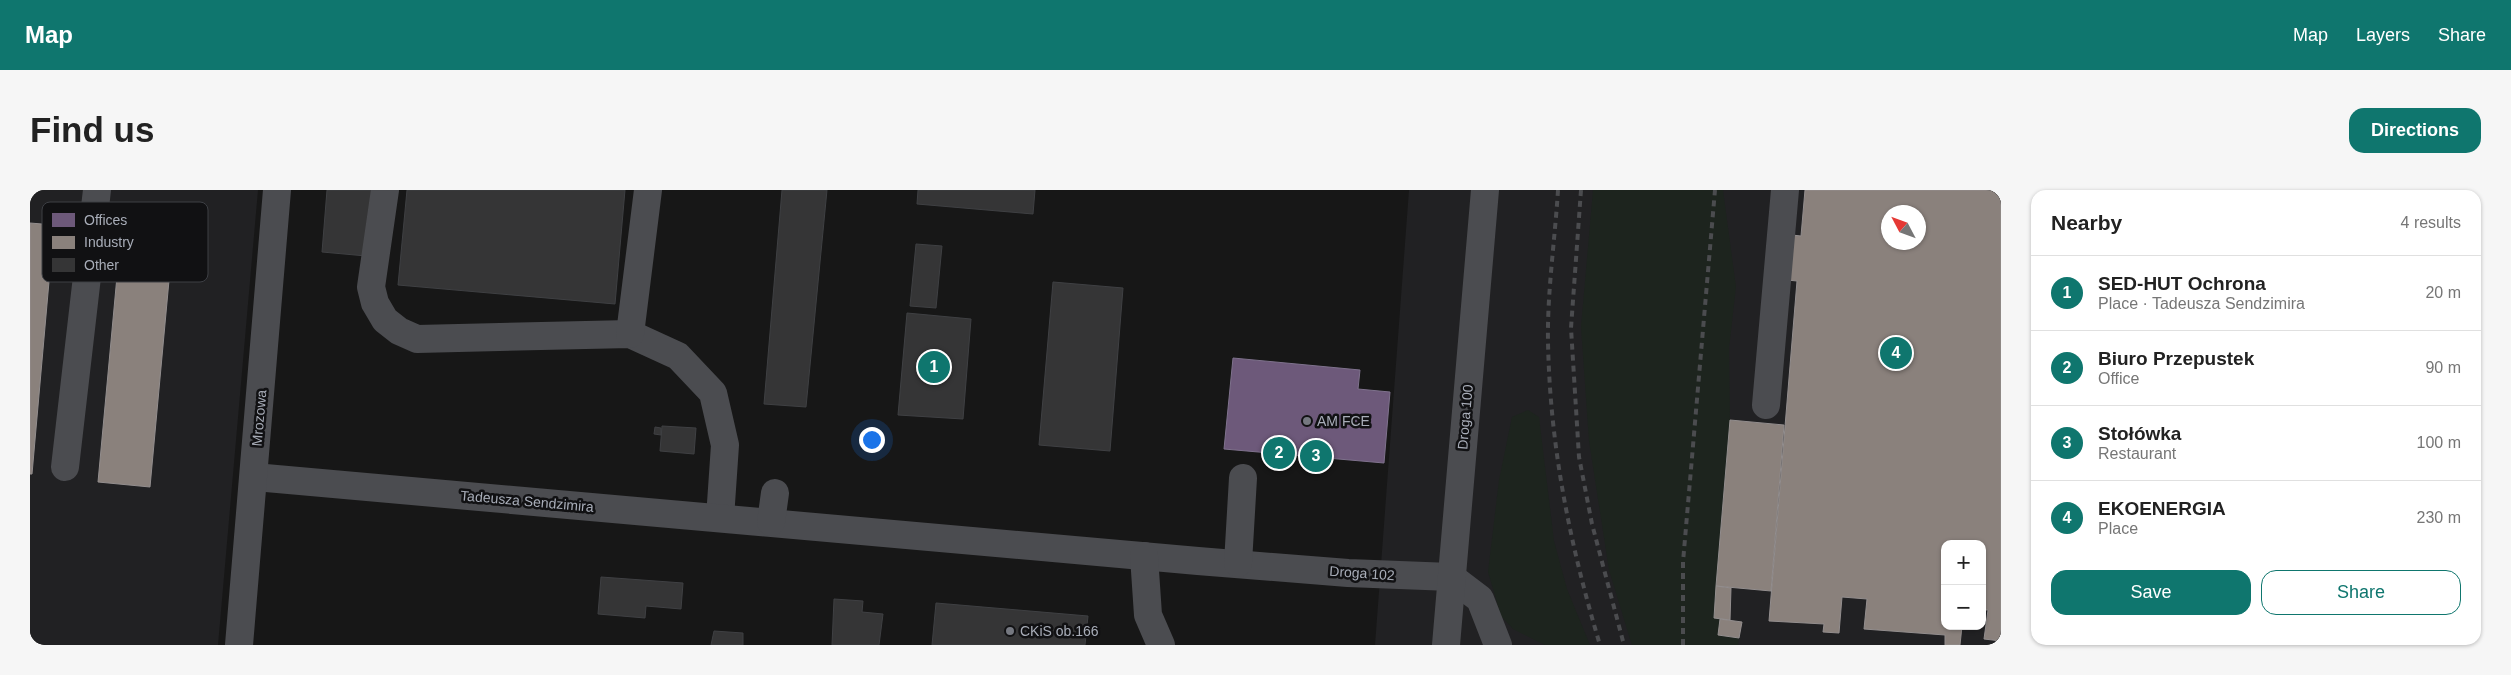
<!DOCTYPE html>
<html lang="en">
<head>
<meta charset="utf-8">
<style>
	:root { --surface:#fff; --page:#f6f6f6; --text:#222; --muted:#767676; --line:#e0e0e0; --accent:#0f766e }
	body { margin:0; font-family:Arial,sans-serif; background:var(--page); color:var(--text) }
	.controls { position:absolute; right:15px; bottom:15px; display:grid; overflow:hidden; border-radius:10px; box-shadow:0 1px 4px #0004 }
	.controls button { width:45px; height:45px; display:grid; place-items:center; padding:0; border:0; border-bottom:1px solid var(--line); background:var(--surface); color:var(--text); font:25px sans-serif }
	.compass { position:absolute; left:1851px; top:15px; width:45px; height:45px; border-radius:50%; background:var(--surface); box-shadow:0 1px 4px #0004; rotate:311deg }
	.you { position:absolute; left:841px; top:249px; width:18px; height:18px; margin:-12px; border:4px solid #fff; border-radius:50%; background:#1a73e8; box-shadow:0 0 0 8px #1a73e833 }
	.badge { display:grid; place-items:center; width:32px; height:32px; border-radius:50%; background:var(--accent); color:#fff; font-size:16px; font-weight:700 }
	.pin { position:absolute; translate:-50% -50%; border:2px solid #fff; box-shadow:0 1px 5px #0006 }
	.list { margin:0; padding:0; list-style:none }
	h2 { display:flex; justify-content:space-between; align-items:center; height:65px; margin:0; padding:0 20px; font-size:21px }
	h2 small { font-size:16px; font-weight:400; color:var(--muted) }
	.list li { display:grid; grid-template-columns:32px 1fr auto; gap:15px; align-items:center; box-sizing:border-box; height:75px; padding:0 20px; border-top:1px solid var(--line) }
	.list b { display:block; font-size:19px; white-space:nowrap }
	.list p { margin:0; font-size:16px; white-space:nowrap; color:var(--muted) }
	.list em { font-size:16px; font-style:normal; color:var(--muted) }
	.actions { display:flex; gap:10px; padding:15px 20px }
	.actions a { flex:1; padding:11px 0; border:1px solid var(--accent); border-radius:15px; text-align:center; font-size:18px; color:var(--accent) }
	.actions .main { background:var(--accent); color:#fff }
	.map { position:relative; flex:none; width:1971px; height:455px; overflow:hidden; border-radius:15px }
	header { display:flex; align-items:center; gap:30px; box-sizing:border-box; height:70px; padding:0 25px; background:var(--accent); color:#fff }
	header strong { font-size:24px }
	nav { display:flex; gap:28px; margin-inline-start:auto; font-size:18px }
	.intro { display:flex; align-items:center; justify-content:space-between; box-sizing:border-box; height:120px; padding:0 30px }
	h1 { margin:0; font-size:35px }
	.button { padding:12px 22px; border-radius:15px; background:var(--accent); color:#fff; font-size:18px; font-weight:700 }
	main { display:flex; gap:30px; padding:0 30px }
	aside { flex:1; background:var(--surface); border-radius:15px; box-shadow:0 1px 4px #0004 }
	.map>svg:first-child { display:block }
	.built { fill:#212123; fill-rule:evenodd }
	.green { fill:#1d241e }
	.offices { fill:#6d597a; stroke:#7f728d }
	.industry { fill:#8a817c; stroke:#938e8e; fill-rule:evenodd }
	.building { fill:#353536; stroke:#3f4043 }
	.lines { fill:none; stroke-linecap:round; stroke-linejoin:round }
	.minor { stroke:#4b4c50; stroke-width:28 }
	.rail { stroke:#4b4c4f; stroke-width:4; stroke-dasharray:6 5; stroke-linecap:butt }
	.poi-dot { fill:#757880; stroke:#111113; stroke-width:2 }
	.labels { text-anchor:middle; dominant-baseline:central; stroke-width:5; stroke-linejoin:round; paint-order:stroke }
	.street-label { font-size:14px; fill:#a8adb8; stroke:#111113 }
	.poi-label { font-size:14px; fill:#a8adb8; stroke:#111113; text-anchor:start }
	.key { fill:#111113; stroke:#3e4045; stroke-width:1 }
	.key-label { font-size:14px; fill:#a8adb8 }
</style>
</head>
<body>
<header>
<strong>Map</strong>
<nav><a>Map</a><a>Layers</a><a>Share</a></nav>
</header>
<div class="intro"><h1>Find us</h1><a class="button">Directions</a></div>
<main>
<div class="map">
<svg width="1971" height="455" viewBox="0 0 1971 455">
	<rect width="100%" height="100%" fill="#171717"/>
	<!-- built -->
	<g class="built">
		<path d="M0,0H228L188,455H0Z"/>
		<path d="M1379,0H1971V455H1345ZM1858,22H1888V52H1858ZM1915,354H1952V436H1915Z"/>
	</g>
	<!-- green -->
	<g class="green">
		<path d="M1563,0H1693L1706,97L1699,158L1700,230L1686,396L1690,429L1688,445L1709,448L1708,455H1602L1600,449L1579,380L1559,251L1551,137Z"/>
		<path d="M1498,220L1509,227L1524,351L1537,399L1560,455H1515L1483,439L1471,426L1458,382L1469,290L1482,227Z"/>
	</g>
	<!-- offices -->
	<path class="offices" d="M1203,168L1330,180L1328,199L1360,202L1354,273L1194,259Z"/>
	<!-- industry -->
	<g class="industry">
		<path d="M1775,0H1971V451L1954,449L1958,420H1952V354H1915V436H1932L1930,455H1915V445L1834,439L1837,409L1812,407L1809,443L1793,442L1794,434L1739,431L1767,91L1757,90L1762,45L1771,46ZM1858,22H1888V52H1858Z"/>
		<path d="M0,33L24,35L2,284H0Z"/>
		<path d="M91,43L143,47L120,297L68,292Z"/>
		<path d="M1700,230L1754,235L1741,401L1686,396Z"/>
		<path d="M1686,396L1701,398L1700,430L1684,428Z"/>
		<path d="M1690,429L1712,432L1709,448L1688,445Z"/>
	</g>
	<!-- building -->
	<g class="building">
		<path d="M297,0H342L336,66L292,62Z"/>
		<path d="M377,0H595L585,114L368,95Z"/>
		<path d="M752,0H797L776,217L734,214Z"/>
		<path d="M888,0H1005L1003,24L887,14Z"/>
		<path d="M886,54L912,56L906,118L880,116Z"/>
		<path d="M1023,92L1093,98L1080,261L1009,255Z"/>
		<path d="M877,123L941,129L933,229L868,225Z"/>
		<path d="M632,236L666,238L664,264L630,261Z"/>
		<path d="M625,237L631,238V245L624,244Z"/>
		<path d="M571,387L653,393L651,419L616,416L615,428L568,424Z"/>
		<path d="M804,409L833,411L832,422L853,424L849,455H802Z"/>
		<path d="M906,413L1058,426L1055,455H902Z"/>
		<path d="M684,441L713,443V455H681Z"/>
	</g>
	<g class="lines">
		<!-- minor -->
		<g class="minor">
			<path d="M355,0L341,97L345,113L355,130L369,141L387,149L600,144L648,166L683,203L695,255L690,328"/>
			<path d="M600,144L618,0"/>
			<path d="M1736,215L1755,0"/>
			<path d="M35,277L67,0"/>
			<path d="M224,287L1168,371L1318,383L1421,387L1450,409L1468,455"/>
			<path d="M741,332L745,303"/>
			<path d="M1114,366L1118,425L1131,455"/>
			<path d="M1208,373L1213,288"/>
			<path d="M209,455L247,0"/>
			<path d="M1416,455L1455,0"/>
		</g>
		<!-- rail -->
		<g class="rail">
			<path d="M1528,0C1525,49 1517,104 1518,152C1520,257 1540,355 1570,455"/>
			<path d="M1551,0L1541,138L1549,267L1562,334L1594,455"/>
			<path d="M1653,455V372L1685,0"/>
		</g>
	</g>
	<!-- markers -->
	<g class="poi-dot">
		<circle cx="1277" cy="231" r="5"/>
		<circle cx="980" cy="441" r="5"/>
	</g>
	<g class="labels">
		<!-- street labels -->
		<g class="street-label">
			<text transform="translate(1435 227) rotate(-85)">Droga 100</text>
			<text transform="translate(229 228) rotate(-85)">Mrozowa</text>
			<text transform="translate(497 311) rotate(5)">Tadeusza Sendzimira</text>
			<text transform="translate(1332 383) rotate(4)">Droga 102</text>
		</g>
		<!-- poi labels -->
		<g class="poi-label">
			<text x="1287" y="231">AM FCE</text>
			<text x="990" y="441">CKiS ob.166</text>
		</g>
	</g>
	<!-- legend -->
	<rect x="12" y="12" width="166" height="80" rx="8" class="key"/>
	<rect x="22" y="23" width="23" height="14" fill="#6d597a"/>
	<rect x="22" y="46" width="23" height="13" fill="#8a817c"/>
	<rect x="22" y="68" width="23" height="14" fill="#353536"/>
	<g class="key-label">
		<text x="54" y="35">Offices</text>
		<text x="54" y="57">Industry</text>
		<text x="54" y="80">Other</text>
	</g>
</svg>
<div class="controls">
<button>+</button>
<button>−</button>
</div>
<svg class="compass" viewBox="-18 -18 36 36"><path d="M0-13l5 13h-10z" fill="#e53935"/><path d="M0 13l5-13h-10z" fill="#767676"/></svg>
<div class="you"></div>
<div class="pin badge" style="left:904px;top:177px">1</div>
<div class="pin badge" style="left:1249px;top:263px">2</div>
<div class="pin badge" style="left:1286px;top:266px">3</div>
<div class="pin badge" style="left:1866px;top:163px">4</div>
</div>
<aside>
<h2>Nearby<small>4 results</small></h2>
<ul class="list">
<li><span class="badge">1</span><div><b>SED-HUT Ochrona</b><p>Place · Tadeusza Sendzimira</p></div><em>20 m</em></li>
<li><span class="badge">2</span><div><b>Biuro Przepustek</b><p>Office</p></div><em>90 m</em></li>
<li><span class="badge">3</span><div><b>Stołówka</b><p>Restaurant</p></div><em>100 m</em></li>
<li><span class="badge">4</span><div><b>EKOENERGIA</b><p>Place</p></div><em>230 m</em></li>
</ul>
<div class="actions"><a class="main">Save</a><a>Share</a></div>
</aside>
</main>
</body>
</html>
